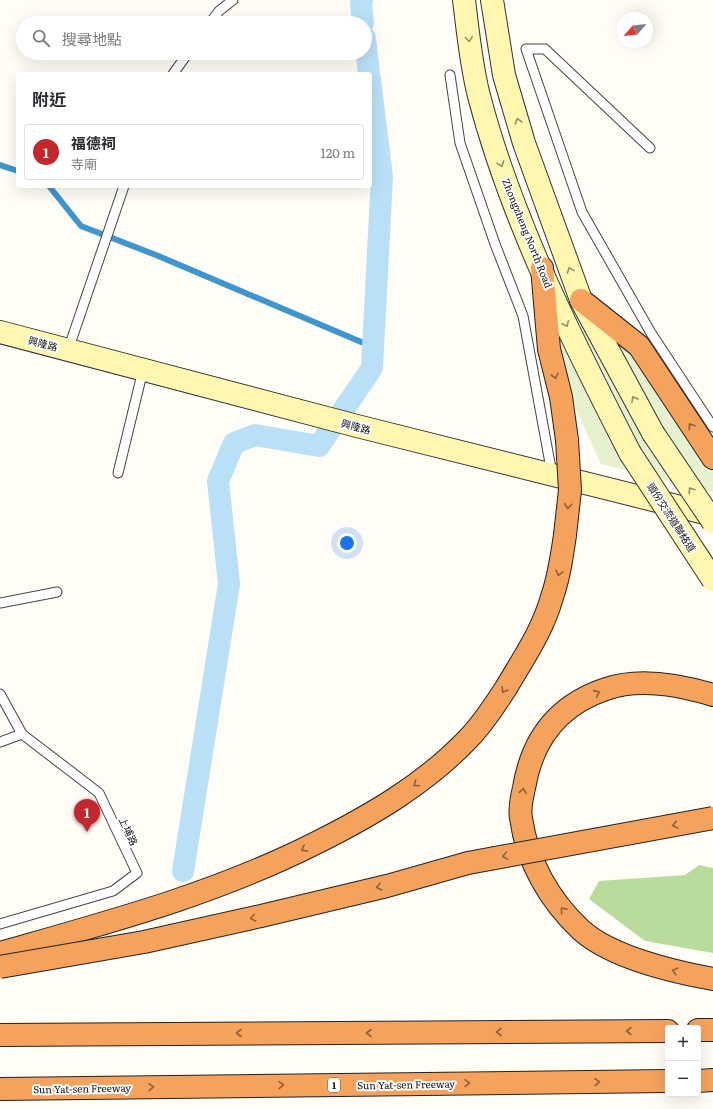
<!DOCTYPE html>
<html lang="zh-TW">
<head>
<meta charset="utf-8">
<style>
	:root { --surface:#fff; --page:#f7f7f7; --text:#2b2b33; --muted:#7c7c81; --line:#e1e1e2; --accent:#c4262e }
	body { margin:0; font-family:Literata,"Noto Sans TC",serif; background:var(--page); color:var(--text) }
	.controls { position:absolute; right:12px; bottom:12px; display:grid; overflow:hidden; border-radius:4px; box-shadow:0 4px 16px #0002 }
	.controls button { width:36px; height:36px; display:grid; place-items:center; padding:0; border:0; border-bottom:1px solid var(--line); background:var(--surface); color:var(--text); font:20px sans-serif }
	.compass { position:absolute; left:617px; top:12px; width:36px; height:36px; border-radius:50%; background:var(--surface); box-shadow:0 4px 16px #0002; rotate:243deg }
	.you { position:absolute; left:347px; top:543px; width:14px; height:14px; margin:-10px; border:3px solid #fff; border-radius:50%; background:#1a73e8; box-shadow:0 0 0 6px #1a73e833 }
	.badge { display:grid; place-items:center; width:26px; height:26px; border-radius:50%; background:var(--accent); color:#fff; font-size:13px; font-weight:700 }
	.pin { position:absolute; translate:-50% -33px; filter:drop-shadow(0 1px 2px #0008) }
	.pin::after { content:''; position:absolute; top:21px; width:14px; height:12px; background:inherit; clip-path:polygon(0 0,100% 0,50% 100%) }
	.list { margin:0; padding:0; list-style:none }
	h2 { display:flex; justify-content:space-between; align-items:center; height:52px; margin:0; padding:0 16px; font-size:17px }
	h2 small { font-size:13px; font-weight:400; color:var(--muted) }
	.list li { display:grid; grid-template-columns:26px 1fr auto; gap:12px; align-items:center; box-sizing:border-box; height:56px; margin:0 8px 8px; padding:0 8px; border:1px solid var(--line); border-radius:4px }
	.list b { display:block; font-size:15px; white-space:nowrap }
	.list p { margin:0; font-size:13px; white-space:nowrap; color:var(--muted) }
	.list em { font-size:13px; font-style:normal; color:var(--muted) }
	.icon { flex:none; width:22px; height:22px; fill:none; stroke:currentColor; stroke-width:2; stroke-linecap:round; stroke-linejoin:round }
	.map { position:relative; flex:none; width:713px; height:1109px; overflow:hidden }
	.search { position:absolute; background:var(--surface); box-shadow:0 4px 16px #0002; left:16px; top:16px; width:356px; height:44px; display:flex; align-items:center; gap:10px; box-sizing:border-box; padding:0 14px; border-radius:22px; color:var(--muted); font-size:15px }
	.panel { position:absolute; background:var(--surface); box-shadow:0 4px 16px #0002; left:16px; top:72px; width:356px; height:116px; border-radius:4px }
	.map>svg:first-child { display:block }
	.forest { fill:#b9dc9c }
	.pitch { fill:#e6f2cf }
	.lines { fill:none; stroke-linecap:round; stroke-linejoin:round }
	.stream { stroke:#3f96cf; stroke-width:6 }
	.canal { stroke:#b9e0f7; stroke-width:22 }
	.lane-casing { stroke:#444; stroke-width:11 }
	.secondary-casing { stroke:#333; stroke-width:24 }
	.highway-casing { stroke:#222; stroke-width:24 }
	.lane { stroke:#fff; stroke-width:9 }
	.secondary { stroke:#fff6b0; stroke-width:22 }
	.highway { stroke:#f5a25d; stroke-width:22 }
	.secondary-bridge-casing { stroke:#333; stroke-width:24; stroke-linecap:butt }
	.highway-bridge-casing { stroke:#222; stroke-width:24; stroke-linecap:butt }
	.secondary-bridge { stroke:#fff6b0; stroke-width:22 }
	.highway-bridge { stroke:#f5a25d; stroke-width:22 }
	.oneway { stroke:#948f68 }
	.oneway2 { stroke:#8e613b }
	.labels { text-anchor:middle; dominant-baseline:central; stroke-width:4; stroke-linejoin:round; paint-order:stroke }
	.shield { fill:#fff; stroke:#585858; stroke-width:1 }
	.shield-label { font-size:9px; font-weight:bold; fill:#111 }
	.street-label { font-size:10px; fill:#111; stroke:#fff }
</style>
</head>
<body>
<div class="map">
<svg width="713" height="1109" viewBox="0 0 713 1109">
	<rect width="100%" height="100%" fill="#fffdf5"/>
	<!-- forest -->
	<path class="forest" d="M699,865L713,868V953L645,941L589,899L599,881L685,875Z"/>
	<!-- pitch -->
	<path class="pitch" d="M536,322L645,341L713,441V492L601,464Z"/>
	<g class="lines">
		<!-- stream -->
		<g class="stream">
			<path d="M0,165L18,171"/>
			<path d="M49,186L81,226L156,255L373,347"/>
		</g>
		<!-- canal -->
		<g class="canal">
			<path d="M362,0L361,3L363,23"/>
			<path d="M365,38L369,74"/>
			<path d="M183,871L229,584L218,481L234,443L255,435L319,446L372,368L382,177L370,79"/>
		</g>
		<!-- lane casing -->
		<g class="lane-casing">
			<g id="lane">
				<path d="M210,23L219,11L233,0"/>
				<path d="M173,74L188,53"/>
				<path d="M450,75L460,143L495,244L523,316L552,474"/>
				<path d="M650,148L545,49H526L582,212L651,333L713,427"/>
				<path d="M68,350L124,186"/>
				<path d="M118,473L143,370"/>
				<path d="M0,603L57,592"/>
				<path d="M0,694L22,734L99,793L137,873L113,891L0,924"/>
				<path d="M0,742L22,734"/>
			</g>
		</g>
		<!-- secondary casing -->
		<g class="secondary-casing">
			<g id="secondary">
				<path d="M464,0C468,32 471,65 479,96C511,219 572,340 630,453"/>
				<path d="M492,0L504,75L524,143L581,300L653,433"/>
				<path d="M0,332L357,426L713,515"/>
			</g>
		</g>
		<!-- highway casing -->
		<g class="highway-casing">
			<g id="highway">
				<path d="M542,268L549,349L561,397L567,440"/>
				<path d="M581,300L639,346L713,458"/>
				<path d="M713,695C680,685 640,677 606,689C558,705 532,739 524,788C522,797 519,808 521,818C527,861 549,900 581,930C611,957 674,972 713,979"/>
				<path d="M0,953C109,922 215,894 316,843C372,815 425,784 468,739C483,724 495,705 506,688C523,659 543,630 552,597C559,577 562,556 565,535"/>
				<path d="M698,1030H713"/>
				<path d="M0,1035L668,1031"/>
				<path d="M698,1081L713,1080"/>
				<path d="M0,1089L668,1081"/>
			</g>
		</g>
		<!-- lane -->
		<use href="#lane" class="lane"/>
		<!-- secondary -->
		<use href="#secondary" class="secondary"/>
		<!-- highway -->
		<use href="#highway" class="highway"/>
		<!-- secondary-bridge casing -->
		<g class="secondary-bridge-casing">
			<g id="secondary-bridge">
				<path d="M653,433L713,522"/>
				<path d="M630,453L713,580"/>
			</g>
		</g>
		<!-- highway-bridge casing -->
		<g class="highway-bridge-casing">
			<g id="highway-bridge">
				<path d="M565,535L570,490L567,440"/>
				<path d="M0,967L144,942L261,916L387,886L468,863L713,818"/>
			</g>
		</g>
		<!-- secondary-bridge -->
		<use href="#secondary-bridge" class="secondary-bridge"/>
		<!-- highway-bridge -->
		<use href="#highway-bridge" class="highway-bridge"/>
	</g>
	<!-- one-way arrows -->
	<defs><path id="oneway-chevron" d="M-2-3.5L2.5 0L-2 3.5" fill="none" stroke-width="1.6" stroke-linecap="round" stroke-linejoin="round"/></defs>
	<g class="oneway">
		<use href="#oneway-chevron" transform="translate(469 39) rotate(82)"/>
		<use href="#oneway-chevron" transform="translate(518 121) rotate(-106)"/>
		<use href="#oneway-chevron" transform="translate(501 164) rotate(72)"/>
		<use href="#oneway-chevron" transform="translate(570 270) rotate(-110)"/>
		<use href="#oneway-chevron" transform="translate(566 324) rotate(66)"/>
		<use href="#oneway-chevron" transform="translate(634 399) rotate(-119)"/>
		<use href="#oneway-chevron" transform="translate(691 490) rotate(-124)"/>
	</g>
	<g class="oneway2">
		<use href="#oneway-chevron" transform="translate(555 376) rotate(76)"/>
		<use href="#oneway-chevron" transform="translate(691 426) rotate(-123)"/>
		<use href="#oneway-chevron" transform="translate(568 506) rotate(95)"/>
		<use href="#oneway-chevron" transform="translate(559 573) rotate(104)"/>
		<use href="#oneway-chevron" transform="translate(504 690) rotate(121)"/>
		<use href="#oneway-chevron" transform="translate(597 693) rotate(-24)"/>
		<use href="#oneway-chevron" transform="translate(416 784) rotate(146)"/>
		<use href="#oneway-chevron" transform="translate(523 791) rotate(-81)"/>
		<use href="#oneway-chevron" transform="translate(675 825) rotate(170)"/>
		<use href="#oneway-chevron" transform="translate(304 849) rotate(152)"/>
		<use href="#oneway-chevron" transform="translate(505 856) rotate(170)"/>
		<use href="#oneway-chevron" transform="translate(379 887) rotate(166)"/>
		<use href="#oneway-chevron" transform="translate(563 910) rotate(-132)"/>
		<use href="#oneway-chevron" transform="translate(253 918) rotate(168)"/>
		<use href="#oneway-chevron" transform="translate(675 971) rotate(-165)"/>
		<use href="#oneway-chevron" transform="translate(629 1031) rotate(180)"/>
		<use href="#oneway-chevron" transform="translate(499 1032) rotate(180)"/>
		<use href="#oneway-chevron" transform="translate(239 1033) rotate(180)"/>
		<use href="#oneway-chevron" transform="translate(369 1033) rotate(180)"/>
		<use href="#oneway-chevron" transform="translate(597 1082) rotate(-1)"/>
		<use href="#oneway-chevron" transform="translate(467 1083) rotate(-1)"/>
		<use href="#oneway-chevron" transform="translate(281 1085) rotate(-1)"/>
		<use href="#oneway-chevron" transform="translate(151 1087) rotate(-1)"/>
	</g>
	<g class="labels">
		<!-- shield labels -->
		<rect class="shield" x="328" y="1078" width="12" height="14" rx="3"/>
		<g class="shield-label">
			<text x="334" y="1085">1</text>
		</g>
		<!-- street labels -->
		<g class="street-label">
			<text transform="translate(528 233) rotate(68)">Zhongzheng North Road</text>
			<text transform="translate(43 343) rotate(15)">興隆路</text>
			<text transform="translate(356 426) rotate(15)">興隆路</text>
			<text transform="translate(672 517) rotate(57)">頭份交流道聯絡道</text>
			<text transform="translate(129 831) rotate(65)">上埔路</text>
			<text transform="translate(406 1084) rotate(-1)">Sun Yat-sen Freeway</text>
			<text transform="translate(82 1088) rotate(-1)">Sun Yat-sen Freeway</text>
		</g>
	</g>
</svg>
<div class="controls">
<button>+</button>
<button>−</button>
</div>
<svg class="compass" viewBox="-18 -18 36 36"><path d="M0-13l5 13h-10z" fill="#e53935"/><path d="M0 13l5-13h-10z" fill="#7c7c81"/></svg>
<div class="you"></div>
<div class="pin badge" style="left:87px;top:832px">1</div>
<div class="search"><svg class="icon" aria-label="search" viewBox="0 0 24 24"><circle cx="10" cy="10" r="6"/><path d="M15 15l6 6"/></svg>搜尋地點</div>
<section class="panel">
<h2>附近<small></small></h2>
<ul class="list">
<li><span class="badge">1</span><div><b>福德祠</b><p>寺廟</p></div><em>120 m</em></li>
</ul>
</section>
</div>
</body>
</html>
